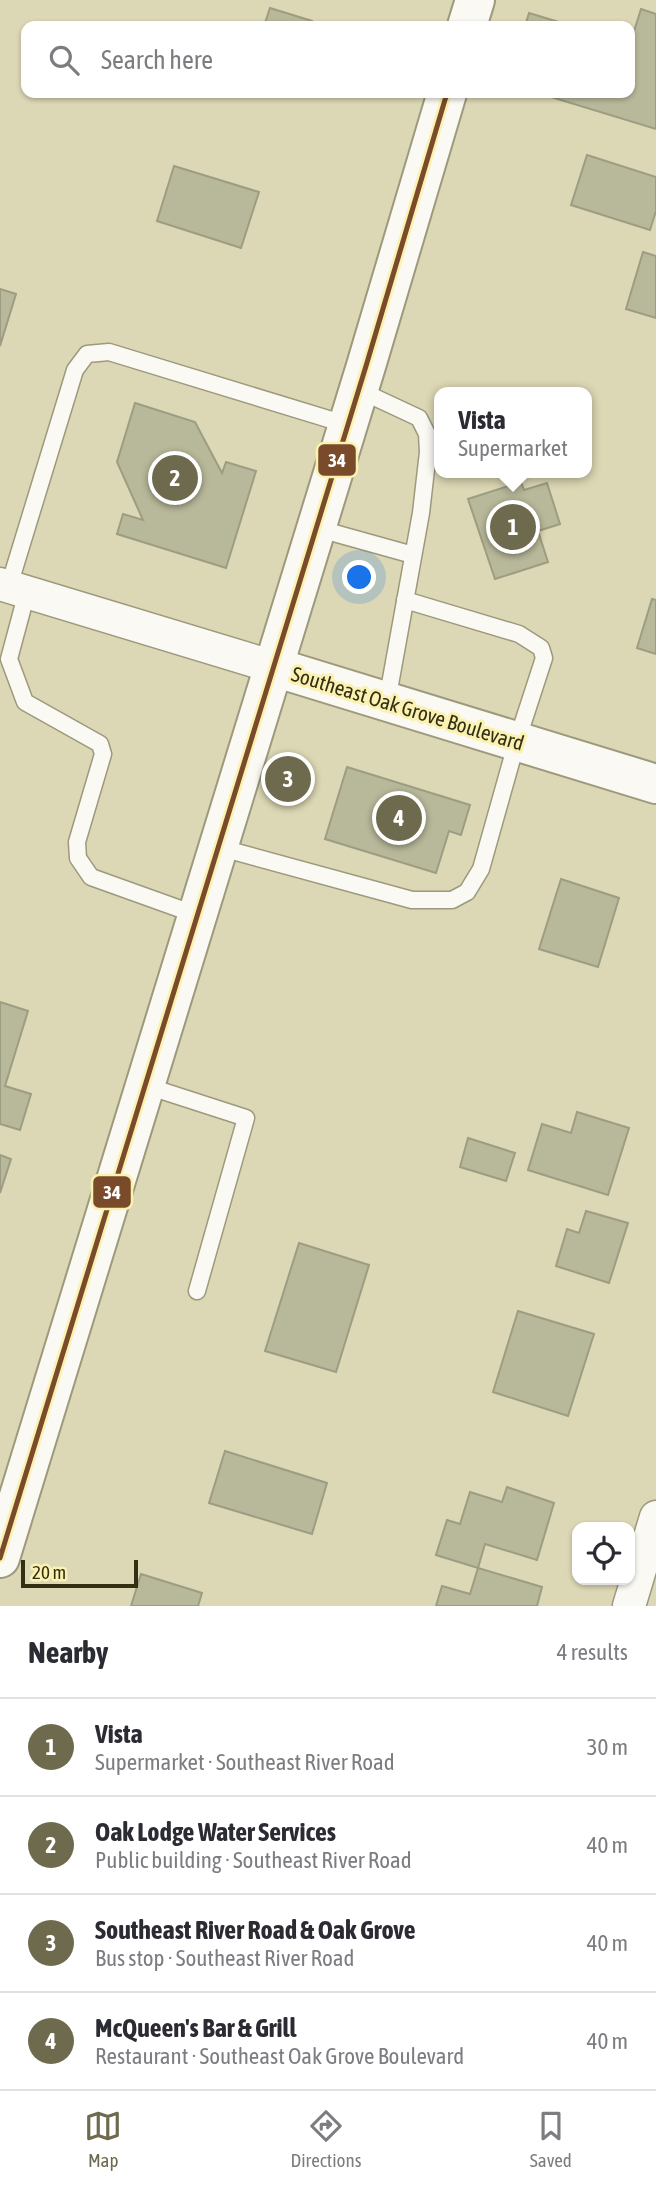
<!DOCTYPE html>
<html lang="en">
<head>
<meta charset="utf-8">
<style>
	:root { --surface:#fff; --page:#f2f2f3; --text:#2b2b33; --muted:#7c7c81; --line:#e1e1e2; --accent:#6e6a4d }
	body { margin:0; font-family:"Asap Condensed",sans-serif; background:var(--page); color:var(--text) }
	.controls { position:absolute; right:21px; bottom:21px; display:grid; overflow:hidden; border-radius:14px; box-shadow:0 2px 5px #0004 }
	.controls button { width:63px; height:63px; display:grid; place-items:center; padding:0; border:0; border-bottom:2px solid var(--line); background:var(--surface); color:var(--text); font:35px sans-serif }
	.scale { position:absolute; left:21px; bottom:18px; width:117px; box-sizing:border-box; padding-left:7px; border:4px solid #332f15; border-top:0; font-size:19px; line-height:24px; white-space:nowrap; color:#332f15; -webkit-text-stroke:5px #fbf1b0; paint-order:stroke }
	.you { position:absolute; left:360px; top:578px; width:24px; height:24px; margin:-18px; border:5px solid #fff; border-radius:50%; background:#1a73e8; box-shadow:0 0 0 10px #1a73e833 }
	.badge { display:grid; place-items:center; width:46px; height:46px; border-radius:50%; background:var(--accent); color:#fff; font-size:23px; font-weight:700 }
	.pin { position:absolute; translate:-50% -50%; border:4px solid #fff; box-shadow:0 2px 7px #0006 }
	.popup { position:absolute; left:434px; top:387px; width:158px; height:91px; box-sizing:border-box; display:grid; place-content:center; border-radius:14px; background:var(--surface); filter:drop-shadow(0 2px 5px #0005); font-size:23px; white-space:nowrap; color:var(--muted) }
	.popup b { font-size:26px; color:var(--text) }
	.popup::after { content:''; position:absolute; left:50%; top:100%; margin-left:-14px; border:14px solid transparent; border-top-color:var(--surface) }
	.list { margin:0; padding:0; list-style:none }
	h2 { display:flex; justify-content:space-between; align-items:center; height:91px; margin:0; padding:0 28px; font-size:30px }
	h2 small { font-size:23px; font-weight:400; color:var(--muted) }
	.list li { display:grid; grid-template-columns:46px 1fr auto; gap:21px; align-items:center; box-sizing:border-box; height:98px; padding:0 28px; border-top:2px solid var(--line) }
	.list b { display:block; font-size:26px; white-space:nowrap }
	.list p { margin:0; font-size:23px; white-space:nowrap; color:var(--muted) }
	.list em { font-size:23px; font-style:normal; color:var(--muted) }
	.icon { flex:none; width:38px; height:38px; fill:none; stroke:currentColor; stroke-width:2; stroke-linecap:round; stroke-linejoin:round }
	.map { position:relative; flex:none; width:656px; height:1606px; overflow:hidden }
	.search { position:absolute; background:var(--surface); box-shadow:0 2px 5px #0004; left:21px; right:21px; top:21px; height:77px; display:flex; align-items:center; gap:18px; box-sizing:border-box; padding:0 24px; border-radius:14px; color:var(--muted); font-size:26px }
	.sheet { height:483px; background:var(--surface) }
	nav { display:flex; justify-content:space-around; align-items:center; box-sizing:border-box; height:98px; border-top:2px solid var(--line); background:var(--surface); font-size:19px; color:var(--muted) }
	nav a { display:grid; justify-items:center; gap:4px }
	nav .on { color:var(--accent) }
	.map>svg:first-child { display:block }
	.building { fill:#b8b99a; stroke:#9c9d82; stroke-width:2 }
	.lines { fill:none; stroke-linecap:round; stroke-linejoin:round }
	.service-casing { stroke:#9d997d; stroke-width:19 }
	.minor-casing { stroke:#9d997d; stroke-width:35 }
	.tertiary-casing { stroke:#9d997d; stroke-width:42 }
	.service { stroke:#faf9f4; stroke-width:16 }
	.minor { stroke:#faf9f4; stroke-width:32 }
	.tertiary { stroke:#faf9f4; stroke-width:38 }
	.bus-1-casing { stroke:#fbf1b0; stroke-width:10 }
	.bus-1 { stroke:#7a4b2a; stroke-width:5 }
	.labels { text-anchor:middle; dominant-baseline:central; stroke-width:6; stroke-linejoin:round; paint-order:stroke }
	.street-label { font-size:21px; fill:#332f15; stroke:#fbf1b0 }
	.line-badge { stroke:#fbf1b0; stroke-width:2.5 }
	.badge-label { font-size:19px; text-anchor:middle; font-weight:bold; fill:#fff }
</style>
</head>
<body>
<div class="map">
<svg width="656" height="1606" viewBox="0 0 656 1606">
	<rect width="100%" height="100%" fill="#dcd7b4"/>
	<!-- building -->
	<g class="building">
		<path d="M270,8L312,21L310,26H264Z"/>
		<path d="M641,9L656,14V129L538,93H630V44Z"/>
		<path d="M529,13L572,26H525Z"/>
		<path d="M587,155L656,177V211L650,230L571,205Z"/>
		<path d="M174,166L259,192L241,248L157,221Z"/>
		<path d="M643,252L656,256V318L626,309Z"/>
		<path d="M0,289L16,294L0,346Z"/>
		<path d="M135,403L195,422L222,473L226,462L256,471L226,568L117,534L123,514L143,520L117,462Z"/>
		<path d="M521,482L524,490L547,483L560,524L538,531L548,562L495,579L468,499Z"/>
		<path d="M652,599L656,600V654L637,648Z"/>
		<path d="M347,767L470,805L461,835L449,831L436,873L325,839Z"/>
		<path d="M561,879L619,898L598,967L539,949Z"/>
		<path d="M0,1002L28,1011L5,1086L31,1094L20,1130L0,1124Z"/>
		<path d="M577,1112L629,1128L608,1195L528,1170L542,1124L571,1133Z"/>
		<path d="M468,1138L515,1153L506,1181L460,1167Z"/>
		<path d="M0,1155L11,1159L0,1193Z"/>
		<path d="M586,1211L628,1223L609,1283L556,1266L567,1229L579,1233Z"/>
		<path d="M299,1243L369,1265L336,1372L265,1351Z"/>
		<path d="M518,1311L594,1334L568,1416L493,1392Z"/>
		<path d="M225,1451L327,1483L312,1534L209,1503Z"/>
		<path d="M507,1487L554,1503L537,1560L485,1544L478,1568L436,1555L447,1520L460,1524L470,1492L502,1502Z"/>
		<path d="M478,1568L542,1587L537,1606H436L442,1586L470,1594Z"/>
		<path d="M141,1574L202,1593L198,1606H131Z"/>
	</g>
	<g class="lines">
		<!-- service casing -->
		<g class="service-casing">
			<g id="service">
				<path d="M359,390L419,418L427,434L428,452L421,513L387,701"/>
				<path d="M316,528L413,555"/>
				<path d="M9,586L75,370L87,354L109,352L348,425"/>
				<path d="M27,592L9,659L25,702L100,744L103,754L77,842L78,858L91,877L197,915"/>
				<path d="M218,847L412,900H452L467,892L481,869L517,741L544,658L541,648L519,634L405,600"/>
				<path d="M144,1085L246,1118L197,1291"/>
			</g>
		</g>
		<!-- minor casing -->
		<g class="minor-casing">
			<g id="minor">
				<path d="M0,584L274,667"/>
				<path d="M629,1606L656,1517"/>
			</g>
		</g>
		<!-- tertiary casing -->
		<g class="tertiary-casing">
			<g id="tertiary">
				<path d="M467,26L475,0"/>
				<path d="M274,667L656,784"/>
				<path d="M0,1558L366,366L447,93"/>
			</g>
		</g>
		<!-- service -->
		<use href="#service" class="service"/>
		<!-- minor -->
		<use href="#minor" class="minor"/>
		<!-- tertiary -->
		<use href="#tertiary" class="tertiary"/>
		<!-- bus-1 casing -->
		<g class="bus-1-casing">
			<path id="bus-1" d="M0,1558L366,366L447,93"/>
		</g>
		<!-- bus-1 -->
		<use href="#bus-1" class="bus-1"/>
	</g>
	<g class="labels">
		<!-- street labels -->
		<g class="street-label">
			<text transform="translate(408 708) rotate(17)">Southeast Oak Grove Boulevard</text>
		</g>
	</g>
	<g class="line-badge">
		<rect x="317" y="443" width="40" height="34" rx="7" fill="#7a4b2a"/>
		<rect x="92" y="1175" width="40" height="34" rx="7" fill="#7a4b2a"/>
	</g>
	<g class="badge-label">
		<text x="337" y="467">34</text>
		<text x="112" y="1199">34</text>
	</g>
</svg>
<div class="controls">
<button><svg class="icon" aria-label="locate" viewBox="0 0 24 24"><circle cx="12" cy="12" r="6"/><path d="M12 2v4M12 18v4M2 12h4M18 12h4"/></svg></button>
</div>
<div class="scale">20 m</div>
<div class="you"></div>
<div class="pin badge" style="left:513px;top:527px">1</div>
<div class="popup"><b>Vista</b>Supermarket</div>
<div class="pin badge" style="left:175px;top:478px">2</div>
<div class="pin badge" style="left:288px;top:779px">3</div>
<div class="pin badge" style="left:399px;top:818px">4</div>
<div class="search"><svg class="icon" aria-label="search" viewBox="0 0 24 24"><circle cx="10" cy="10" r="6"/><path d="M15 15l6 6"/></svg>Search here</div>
</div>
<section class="sheet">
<h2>Nearby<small>4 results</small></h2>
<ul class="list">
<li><span class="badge">1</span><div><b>Vista</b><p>Supermarket · Southeast River Road</p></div><em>30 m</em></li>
<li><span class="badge">2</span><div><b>Oak Lodge Water Services</b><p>Public building · Southeast River Road</p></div><em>40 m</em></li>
<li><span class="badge">3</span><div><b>Southeast River Road &amp; Oak Grove</b><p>Bus stop · Southeast River Road</p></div><em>40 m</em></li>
<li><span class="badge">4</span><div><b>McQueen's Bar &amp; Grill</b><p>Restaurant · Southeast Oak Grove Boulevard</p></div><em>40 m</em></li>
</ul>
</section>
<nav>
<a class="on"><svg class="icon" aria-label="map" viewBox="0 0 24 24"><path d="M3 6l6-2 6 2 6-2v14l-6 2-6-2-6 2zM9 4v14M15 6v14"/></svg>Map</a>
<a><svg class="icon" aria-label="directions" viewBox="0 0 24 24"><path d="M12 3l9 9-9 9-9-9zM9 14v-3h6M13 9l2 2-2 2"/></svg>Directions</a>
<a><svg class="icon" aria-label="saved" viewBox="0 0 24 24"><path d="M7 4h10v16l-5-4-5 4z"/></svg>Saved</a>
</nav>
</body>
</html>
